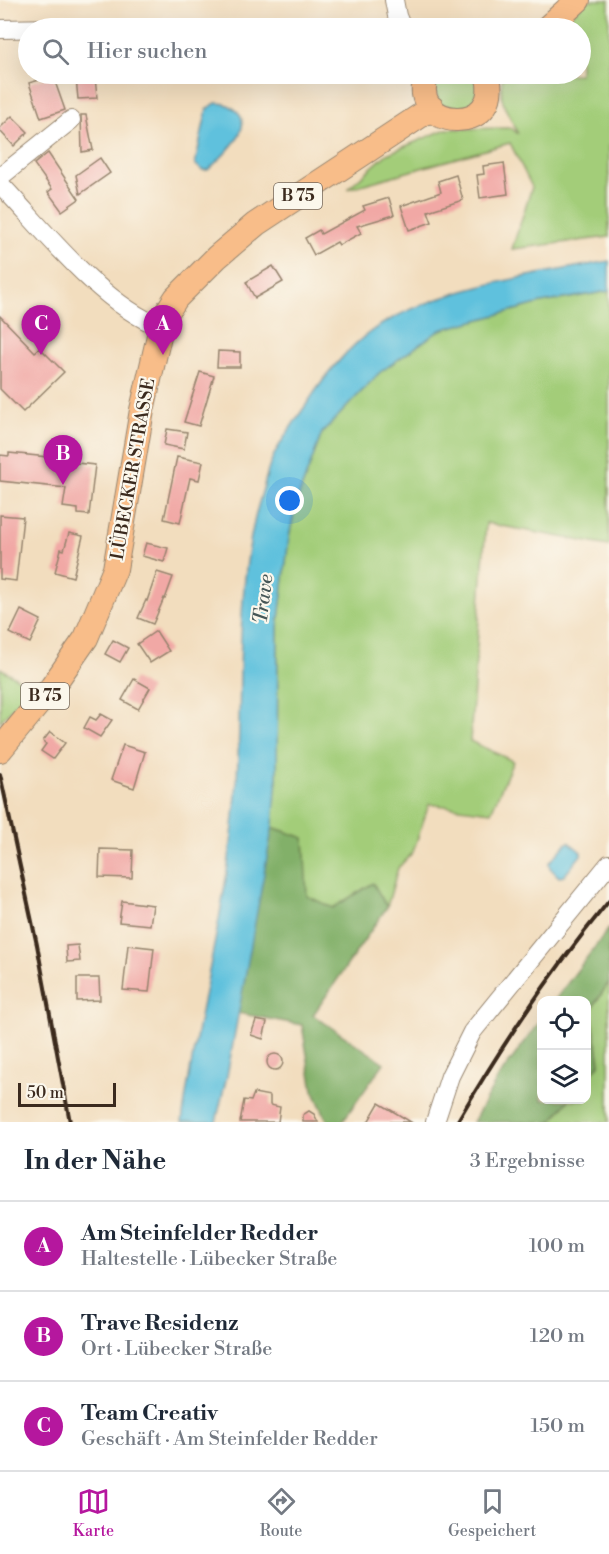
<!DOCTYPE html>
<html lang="de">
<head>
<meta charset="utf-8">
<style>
	:root { --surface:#fff; --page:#f2f2f3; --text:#1f2937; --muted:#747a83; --line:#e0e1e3; --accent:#b5179e }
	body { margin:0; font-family:"Libre Bodoni",serif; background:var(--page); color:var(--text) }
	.controls { position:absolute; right:18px; bottom:18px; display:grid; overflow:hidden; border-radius:12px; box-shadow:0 6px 24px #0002 }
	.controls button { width:54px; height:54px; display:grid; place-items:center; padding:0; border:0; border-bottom:2px solid var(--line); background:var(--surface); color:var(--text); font:30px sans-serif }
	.scale { position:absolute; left:18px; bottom:15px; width:98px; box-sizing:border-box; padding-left:6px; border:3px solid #3b2a1e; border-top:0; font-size:16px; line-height:21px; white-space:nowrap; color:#3b2a1e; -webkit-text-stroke:4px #fbf7ec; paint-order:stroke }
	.you { position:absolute; left:290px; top:501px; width:21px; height:21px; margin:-15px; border:4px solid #fff; border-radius:50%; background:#1a73e8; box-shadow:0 0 0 9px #1a73e833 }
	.badge { display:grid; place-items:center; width:39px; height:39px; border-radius:50%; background:var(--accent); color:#fff; font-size:20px; font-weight:700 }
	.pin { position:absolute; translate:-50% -50px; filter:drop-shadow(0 2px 3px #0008) }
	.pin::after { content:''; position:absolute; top:32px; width:21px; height:18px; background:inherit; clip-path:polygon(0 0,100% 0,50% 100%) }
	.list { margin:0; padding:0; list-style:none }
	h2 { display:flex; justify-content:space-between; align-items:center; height:78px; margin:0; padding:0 24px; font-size:26px }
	h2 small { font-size:20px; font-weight:400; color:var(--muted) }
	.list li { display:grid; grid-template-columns:39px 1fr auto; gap:18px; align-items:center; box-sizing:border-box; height:90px; padding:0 24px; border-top:2px solid var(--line) }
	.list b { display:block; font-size:22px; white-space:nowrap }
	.list p { margin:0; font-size:20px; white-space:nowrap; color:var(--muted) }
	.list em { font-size:20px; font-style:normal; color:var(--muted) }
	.icon { flex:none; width:33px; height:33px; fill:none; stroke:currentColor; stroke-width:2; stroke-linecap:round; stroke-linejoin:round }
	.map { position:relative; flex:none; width:609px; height:1122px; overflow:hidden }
	.search { position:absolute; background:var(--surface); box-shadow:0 6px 24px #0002; left:18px; right:18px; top:18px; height:66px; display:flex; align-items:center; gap:15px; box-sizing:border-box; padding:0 21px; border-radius:33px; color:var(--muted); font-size:22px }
	.sheet { height:348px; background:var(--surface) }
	nav { display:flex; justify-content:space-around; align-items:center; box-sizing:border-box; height:84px; border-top:2px solid var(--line); background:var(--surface); font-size:16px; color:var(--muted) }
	nav a { display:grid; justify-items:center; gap:3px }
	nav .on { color:var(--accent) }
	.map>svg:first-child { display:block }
	.green { fill:#a3cd79; stroke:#6f7c4c; stroke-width:1.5 }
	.forest { fill:#82b069; stroke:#5e6d44; stroke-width:1.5 }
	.water { fill:#5fc1dd; stroke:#4d767e; stroke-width:1.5 }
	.building { fill:#f1a8a5 }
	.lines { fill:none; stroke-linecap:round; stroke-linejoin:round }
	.minor-casing { stroke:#96846e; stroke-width:20 }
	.major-casing { stroke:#96846e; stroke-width:26 }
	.minor { stroke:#fff; stroke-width:18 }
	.major { stroke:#f8bd89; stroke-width:24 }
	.rail { stroke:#3b2a1e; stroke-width:4 }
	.labels { text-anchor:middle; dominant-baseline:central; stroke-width:4.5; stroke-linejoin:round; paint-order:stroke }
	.shield { fill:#fbf7ec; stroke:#75685c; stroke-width:1.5 }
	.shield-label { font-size:16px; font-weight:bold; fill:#3b2a1e }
	.street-label { font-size:18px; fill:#3b2a1e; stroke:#fbf7ec }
	.water-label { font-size:20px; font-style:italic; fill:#465757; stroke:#fbf7ec }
</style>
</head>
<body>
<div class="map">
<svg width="609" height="1122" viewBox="0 0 609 1122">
	<rect width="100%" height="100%" fill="#fbf7ec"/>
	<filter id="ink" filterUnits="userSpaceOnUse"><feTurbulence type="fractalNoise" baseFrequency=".0167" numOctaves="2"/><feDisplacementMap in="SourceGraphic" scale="12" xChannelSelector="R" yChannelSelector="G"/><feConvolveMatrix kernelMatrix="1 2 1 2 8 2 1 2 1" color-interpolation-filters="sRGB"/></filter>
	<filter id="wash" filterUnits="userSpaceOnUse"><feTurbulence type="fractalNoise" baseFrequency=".008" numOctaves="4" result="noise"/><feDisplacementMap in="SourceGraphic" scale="24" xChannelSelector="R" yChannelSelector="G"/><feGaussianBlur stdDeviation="1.35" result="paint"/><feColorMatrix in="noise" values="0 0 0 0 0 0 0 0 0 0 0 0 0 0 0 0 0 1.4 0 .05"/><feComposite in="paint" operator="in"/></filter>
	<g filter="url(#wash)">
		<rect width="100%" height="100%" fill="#f2ddbe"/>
		<!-- green -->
		<g class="green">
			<path d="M586,0H609V237L512,249L532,187L510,143L347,189L387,154L446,129L511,128L518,134C508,110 497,103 503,75L580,74V28H558Z"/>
			<path d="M436,74H480L483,80L469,110L439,104L433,82Z"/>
			<path d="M609,291V546L486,523L470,741L513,761L491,812L429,804L413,852L398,868L387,907L372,884L333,908L306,896L304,838L272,827L277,778L278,627L289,537L296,503L322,433L379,373L440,330L541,303Z"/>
			<path d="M0,668L32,687L0,722Z"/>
			<path d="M609,982V1122H551L569,1100H586L587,1079L600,1063L591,1010Z"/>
		</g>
		<!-- forest -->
		<g class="forest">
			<path d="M272,827L304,838L307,896L333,908L373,883L387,907L313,1015L384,1063L342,1122H328L313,1090L302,1025L237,1013Z"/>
			<path d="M609,928V982L591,1010L600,1063L587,1079L586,1000H555Z"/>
			<path d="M541,1020L542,1100H569L551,1122H473L498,1078Z"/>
		</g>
		<!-- water -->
		<g class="water">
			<path d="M216,103C226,103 230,105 237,111C256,129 220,158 208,170H202L195,164L207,109Z"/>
			<path d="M609,261V291L541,303L440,330L379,373L322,433L296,503L289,537L278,627L277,778L273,825L227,1076L216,1122H182C197,1012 228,905 236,794C244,694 232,589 262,492C266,480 268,466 274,455C283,438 295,421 306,405C326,374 352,341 384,323C446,287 539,274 609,261Z"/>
			<path d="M569,842L581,852V855L564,876L559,877L550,868L549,863L566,844Z"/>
		</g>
		<g id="blocks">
			<!-- building -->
			<g class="building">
				<path d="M53,76L65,110L41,118L29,83Z"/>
				<path d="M95,77L97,98L78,99L76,78Z"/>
				<path d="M81,115H86L93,150L82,152Z"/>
				<path d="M12,116L28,132L14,146L0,131V128Z"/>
				<path d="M48,153L79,199L62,211L48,192L52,189L34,164Z"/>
				<path d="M100,158L110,173L80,194L76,175Z"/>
				<path d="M504,163L508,194L480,198L477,175L484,174L483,166Z"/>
				<path d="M456,175L463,200L428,211L432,222L409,230L401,206L441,192L438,181Z"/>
				<path d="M389,198L394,215L357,226L361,233L339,245L337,242L314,255L305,238L319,230L321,234L365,210L363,206Z"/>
				<path d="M273,266L283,282L255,298L246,282Z"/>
				<path d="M0,316L35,352L40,348L64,372L23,412L0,389Z"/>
				<path d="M218,351L240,352V367H217Z"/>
				<path d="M200,372L214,376L199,426L184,422Z"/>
				<path d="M167,429L187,432L184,449L164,445Z"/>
				<path d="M9,453L67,459V462L95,465L89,515L78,514V509L63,507L66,488L0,481V455L9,456Z"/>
				<path d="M177,457L203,462L199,480L190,478L180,523L164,519Z"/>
				<path d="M0,515L23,517L16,581L0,579Z"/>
				<path d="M69,533L83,536L73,577L55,572L61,549L64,550Z"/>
				<path d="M146,543L168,548L164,562L142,556Z"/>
				<path d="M157,572L173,577L165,599L164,598L153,624L138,618L146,600L147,601Z"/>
				<path d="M21,610L41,620L30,643L10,633Z"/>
				<path d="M156,631L169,651L150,663L137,644Z"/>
				<path d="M113,640L128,648L120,662L105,654Z"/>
				<path d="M134,679L150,688L138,709L122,700Z"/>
				<path d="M101,714L112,720L100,737L84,728L90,717L96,720Z"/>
				<path d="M50,732L65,743L53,759L41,751L46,744L43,741Z"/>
				<path d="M123,745L145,752L134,788L111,780Z"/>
				<path d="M100,849L133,850L132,878L99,877Z"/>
				<path d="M122,901L153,905L150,925L119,922Z"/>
				<path d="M78,945L80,961L67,962L66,946Z"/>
				<path d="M128,945L154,948L149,992L123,990Z"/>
				<path d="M77,978H99L100,1000L77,1001Z"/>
				<path d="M256,1020L267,1022L263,1039L251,1035Z"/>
				<circle cx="275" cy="1062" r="8"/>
				<path d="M254,1093L270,1096V1105L280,1107L278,1122H240L244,1100L251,1101Z"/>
				<path d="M379,1103L411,1122H368Z"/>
				<path d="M309,1111L314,1114L318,1122H303V1115Z"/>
			</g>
		</g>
	</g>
	<g filter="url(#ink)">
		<use href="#blocks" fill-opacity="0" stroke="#96846e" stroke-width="1.5"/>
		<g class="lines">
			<!-- minor casing -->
			<g class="minor-casing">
				<g id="minor">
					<path d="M394,0L397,16L402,28"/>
					<path d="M0,29L57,28"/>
					<path d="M0,177L71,120"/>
					<path d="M0,184C43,229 102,305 161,327"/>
					<path d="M435,1122L450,1076L472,1032L609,864"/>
				</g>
			</g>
			<!-- major casing -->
			<g class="major-casing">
				<g id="major">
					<path d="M547,28L578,0"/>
					<path d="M427,74C405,131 506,137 487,74"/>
					<path d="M0,750L52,687L86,638L115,569L142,410L161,327L167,312L176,298L217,257L256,224L432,108"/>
				</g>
			</g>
			<!-- minor -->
			<use href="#minor" class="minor"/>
			<!-- major -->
			<use href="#major" class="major"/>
			<!-- rail -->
			<g class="rail">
				<path d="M0,774L37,945L70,1122"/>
				<path d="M457,1122C502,1045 552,970 609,901"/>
			</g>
		</g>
	</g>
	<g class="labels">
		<!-- shield labels -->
		<g class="shield">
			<rect x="274" y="183" width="48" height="26" rx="4.5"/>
			<rect x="21" y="683" width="48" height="26" rx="4.5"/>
		</g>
		<g class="shield-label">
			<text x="298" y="196">B 75</text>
			<text x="45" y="696">B 75</text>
		</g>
		<!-- street labels -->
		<g class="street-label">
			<text transform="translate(133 469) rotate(-80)">LÜBECKER STRASSE</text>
		</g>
		<!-- water labels -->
		<g class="water-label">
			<text transform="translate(264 599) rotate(-83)">Trave</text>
		</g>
	</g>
</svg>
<div class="controls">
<button><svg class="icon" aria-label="locate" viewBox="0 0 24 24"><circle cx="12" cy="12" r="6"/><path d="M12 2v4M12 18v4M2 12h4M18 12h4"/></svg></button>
<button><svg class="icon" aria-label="layers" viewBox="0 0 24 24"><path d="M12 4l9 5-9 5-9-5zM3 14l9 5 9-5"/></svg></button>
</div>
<div class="scale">50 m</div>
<div class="you"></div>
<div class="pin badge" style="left:163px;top:355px">A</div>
<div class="pin badge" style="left:63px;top:485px">B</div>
<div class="pin badge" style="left:41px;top:355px">C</div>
<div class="search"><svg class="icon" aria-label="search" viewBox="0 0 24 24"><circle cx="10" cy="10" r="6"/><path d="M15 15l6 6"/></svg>Hier suchen</div>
</div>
<section class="sheet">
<h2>In der Nähe<small>3 Ergebnisse</small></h2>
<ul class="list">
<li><span class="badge">A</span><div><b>Am Steinfelder Redder</b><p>Haltestelle · Lübecker Straße</p></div><em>100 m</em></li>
<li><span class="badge">B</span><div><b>Trave Residenz</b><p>Ort · Lübecker Straße</p></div><em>120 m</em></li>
<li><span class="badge">C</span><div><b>Team Creativ</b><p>Geschäft · Am Steinfelder Redder</p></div><em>150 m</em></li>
</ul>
</section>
<nav>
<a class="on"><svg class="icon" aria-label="map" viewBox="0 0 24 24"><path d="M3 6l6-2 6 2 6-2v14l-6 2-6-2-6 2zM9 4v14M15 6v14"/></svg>Karte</a>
<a><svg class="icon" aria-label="directions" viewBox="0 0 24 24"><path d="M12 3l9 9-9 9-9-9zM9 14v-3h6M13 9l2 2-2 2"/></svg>Route</a>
<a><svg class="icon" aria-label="saved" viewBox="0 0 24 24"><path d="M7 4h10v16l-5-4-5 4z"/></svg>Gespeichert</a>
</nav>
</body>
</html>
